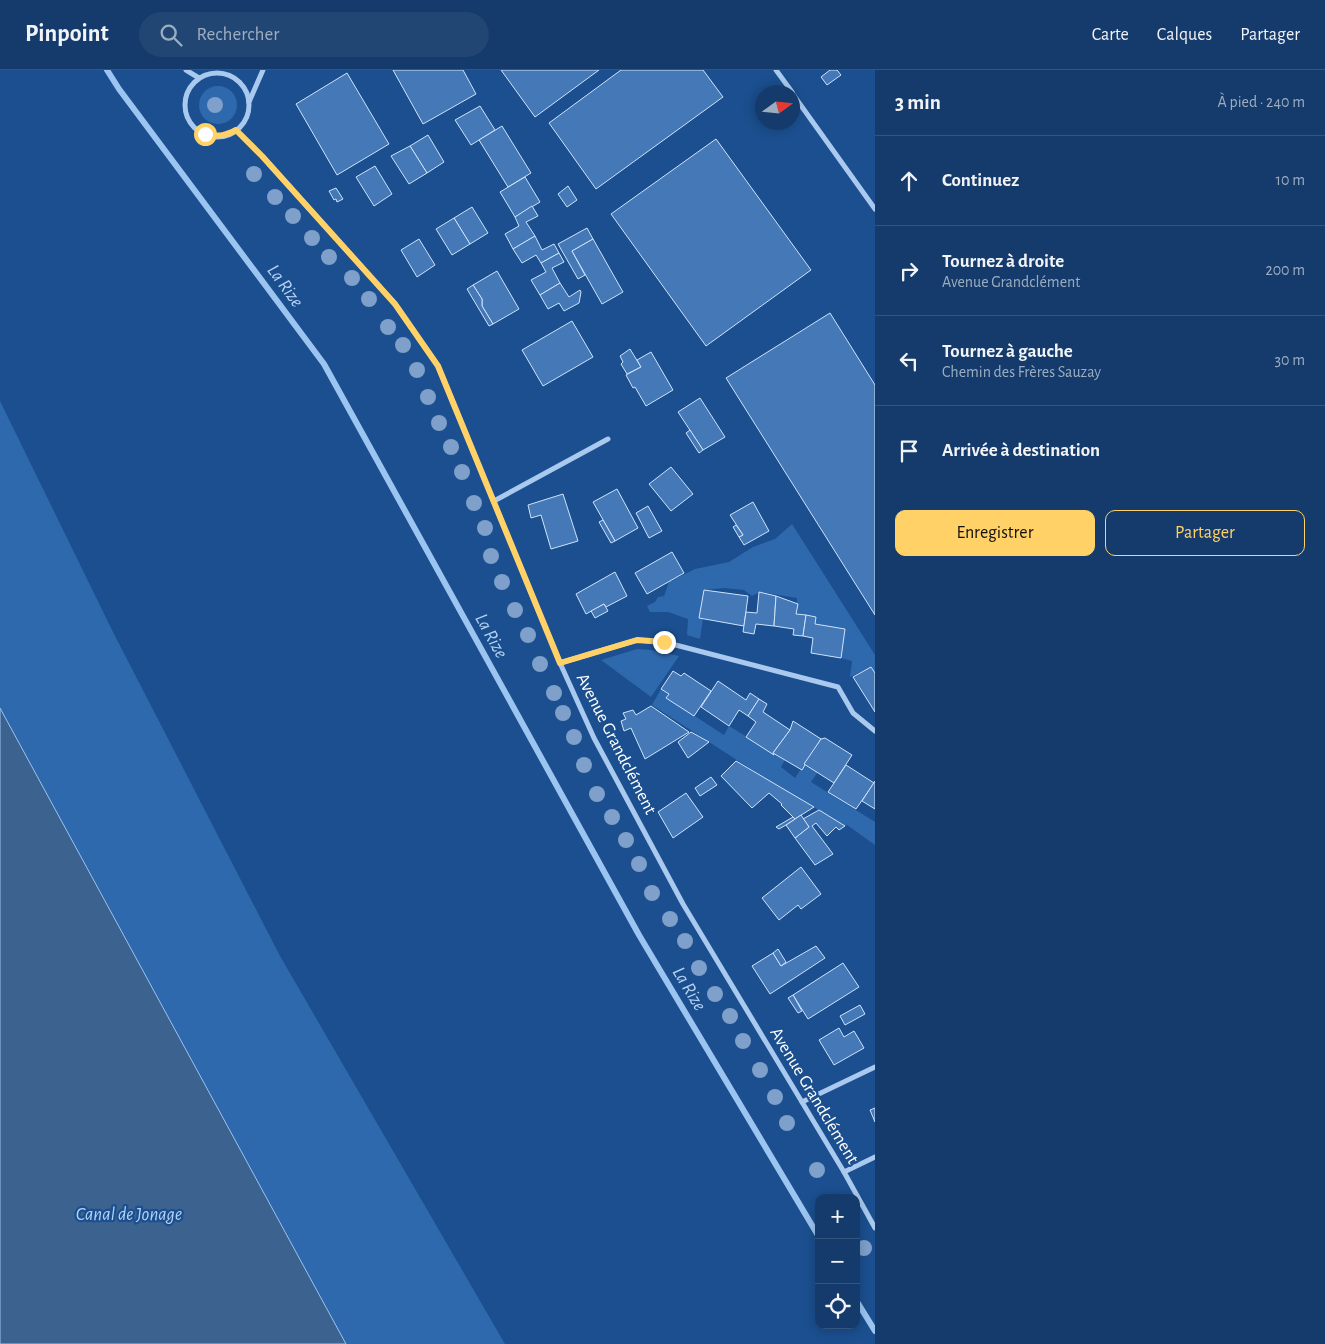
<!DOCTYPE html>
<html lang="fr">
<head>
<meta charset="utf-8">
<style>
	:root { --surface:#143b6b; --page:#214673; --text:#f1f3f6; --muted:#9dadc1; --line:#33557e; --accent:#ffd166 }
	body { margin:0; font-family:"Alegreya Sans",sans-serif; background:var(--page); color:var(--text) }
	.controls { position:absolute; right:15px; bottom:15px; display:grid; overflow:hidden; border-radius:10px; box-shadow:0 2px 12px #0003 }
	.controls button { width:45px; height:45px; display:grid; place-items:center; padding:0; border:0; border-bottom:1px solid var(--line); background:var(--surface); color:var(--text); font:25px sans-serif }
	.compass { position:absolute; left:755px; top:15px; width:45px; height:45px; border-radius:50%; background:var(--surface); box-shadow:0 2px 12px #0003; rotate:75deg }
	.stop { position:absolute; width:15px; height:15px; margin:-11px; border:4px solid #ffd166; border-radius:50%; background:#fff }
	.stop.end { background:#ffd166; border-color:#fff; box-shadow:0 1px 5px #0008 }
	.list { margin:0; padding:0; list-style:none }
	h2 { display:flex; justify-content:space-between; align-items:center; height:65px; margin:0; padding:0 20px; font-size:21px }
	h2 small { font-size:16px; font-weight:400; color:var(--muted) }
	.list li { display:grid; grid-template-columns:32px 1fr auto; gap:15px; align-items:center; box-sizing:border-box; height:90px; padding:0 20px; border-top:1px solid var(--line) }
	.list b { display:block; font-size:19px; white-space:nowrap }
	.list p { margin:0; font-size:16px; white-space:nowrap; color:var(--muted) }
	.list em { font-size:16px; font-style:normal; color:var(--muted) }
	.actions { display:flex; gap:10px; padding:15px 20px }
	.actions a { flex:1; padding:11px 0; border:1px solid var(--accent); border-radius:10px; text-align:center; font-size:18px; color:var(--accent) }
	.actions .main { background:var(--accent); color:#111 }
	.icon { flex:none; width:28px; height:28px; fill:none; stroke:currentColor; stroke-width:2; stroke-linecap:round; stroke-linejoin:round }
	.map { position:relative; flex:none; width:875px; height:1274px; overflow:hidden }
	header { display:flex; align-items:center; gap:30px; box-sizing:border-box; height:70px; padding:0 25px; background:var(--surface); border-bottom:1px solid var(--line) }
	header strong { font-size:24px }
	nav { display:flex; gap:28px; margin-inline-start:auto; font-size:18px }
	.search { width:350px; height:45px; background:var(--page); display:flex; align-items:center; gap:12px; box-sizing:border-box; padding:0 18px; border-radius:28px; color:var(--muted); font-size:19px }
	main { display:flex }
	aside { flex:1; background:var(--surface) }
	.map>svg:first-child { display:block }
	.green { fill:#2e69ad }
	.water { fill:#3c6290; stroke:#9cc4f0 }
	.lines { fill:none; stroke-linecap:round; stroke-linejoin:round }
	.stream { stroke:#9cc4f0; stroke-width:6 }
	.building { fill:#4478b7; stroke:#cfe3fa }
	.street { stroke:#a9c9ee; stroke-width:5 }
	.tree { fill:#7ea0ca }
	.route { stroke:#ffd166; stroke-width:6 }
	.labels { text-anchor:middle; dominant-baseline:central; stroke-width:4.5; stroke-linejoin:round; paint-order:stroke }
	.street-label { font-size:18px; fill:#fff; stroke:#1b4f8f }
	.water-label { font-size:19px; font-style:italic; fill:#b5d3f5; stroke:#1b4f8f }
</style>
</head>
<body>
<header>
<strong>Pinpoint</strong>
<div class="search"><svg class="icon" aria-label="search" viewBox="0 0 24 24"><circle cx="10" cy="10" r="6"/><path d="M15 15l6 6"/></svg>Rechercher</div>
<nav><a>Carte</a><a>Calques</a><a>Partager</a></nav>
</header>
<main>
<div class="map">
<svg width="875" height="1274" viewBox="0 0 875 1274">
	<rect width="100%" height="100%" fill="#1b4f8f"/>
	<!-- green -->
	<g class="green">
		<circle cx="218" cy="35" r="19"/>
		<path d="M0,331L113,562L280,886L505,1274H346L0,638Z"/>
		<path d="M792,454L875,585V603L871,597L850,607L852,591L841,588L845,559L815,554L816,547L796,544L797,528L760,522L752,526L744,520L724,518L704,520L699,548L703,549L700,569L687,565L688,549L668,542H650L647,536L655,532L658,527L664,526L669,512L695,499L729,492L753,477L775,469Z"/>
		<path d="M637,579L651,580L679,586L651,627L601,590Z"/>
		<path d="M661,619L669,624L667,628L724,665L729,656L785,690L781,697L795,708L804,694L818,702L811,712L875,752V775L847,755L845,756L760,705L652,635Z"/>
	</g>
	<!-- water -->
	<path class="water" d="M0,638L346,1274H0Z"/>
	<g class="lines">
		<!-- stream -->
		<g class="stream">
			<path d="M107,0L119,19L324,294L639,865L819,1167"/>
			<path d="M856,1230L875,1261"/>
		</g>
	</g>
	<!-- building -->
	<g class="building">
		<path d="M393,0H463L476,24L423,54Z"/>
		<path d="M501,0H599L535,47Z"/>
		<path d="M621,0H703L723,27L596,119L549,53Z"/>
		<path d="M830,0H837L841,5L827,15L821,7Z"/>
		<path d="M347,3L389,74L337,105L296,34Z"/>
		<path d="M480,36L495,60L471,75L455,50Z"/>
		<path d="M502,56L531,103L508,117L479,70Z"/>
		<path d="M428,65L444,92L427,103L410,76Z"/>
		<path d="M716,69L811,200L706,276L611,144Z"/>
		<path d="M410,76L427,103L409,114L391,86Z"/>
		<path d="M375,96L392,124L374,136L356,107Z"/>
		<path d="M525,107L540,132L515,147L500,122Z"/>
		<path d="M568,116L577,130L567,137L558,124Z"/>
		<path d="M336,118L343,129L337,132L336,129L334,130L329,121Z"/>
		<path d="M532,136L538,146L526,152L535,166L513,179L505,164L519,156L515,147Z"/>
		<path d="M472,137L488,163L470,174L454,148Z"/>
		<path d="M454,148L470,174L452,185L436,159Z"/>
		<path d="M587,158L593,169L572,181L585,205L578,209L558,174Z"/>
		<path d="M535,166L542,180L554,174L559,183L541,193L536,185L522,193L513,179Z"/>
		<path d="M419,169L435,195L417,207L401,180Z"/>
		<path d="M593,169L623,222L602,234L572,181Z"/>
		<path d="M559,183L564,192L552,198L560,213L540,225L531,210L546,202L541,193Z"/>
		<path d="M497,201L519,239L493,254L482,236V229L473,215Z"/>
		<path d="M560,213L569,227L580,220L581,222L579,233L564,241L559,233L548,239L540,225Z"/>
		<path d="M473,215L482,229V236L493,254L489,256L467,219Z"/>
		<path d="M830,243L875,315V545L726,308Z"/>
		<path d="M572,251L593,287L543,316L522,280Z"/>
		<path d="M630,279L641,297L627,304L621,294L623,292L620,286Z"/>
		<path d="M651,282L673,320L646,336L635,317L633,318L626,305L641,297L637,290Z"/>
		<path d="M700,328L725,367L703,380L678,342Z"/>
		<path d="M690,360L703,380L699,383L686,363Z"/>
		<path d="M671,397L693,424L671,441L649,414Z"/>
		<path d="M617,419L638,458L615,471L593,432Z"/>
		<path d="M563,424L578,471L551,479L541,445L531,448L528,435Z"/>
		<path d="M753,432L769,461L744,475L739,467L743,465L730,445Z"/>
		<path d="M648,436L662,461L649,468L636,443Z"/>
		<path d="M603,450L615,471L611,473L599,452Z"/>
		<path d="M736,455L743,465L739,467L733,457Z"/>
		<path d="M672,482L684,503L647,524L635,503Z"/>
		<path d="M615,502L627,526L606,537L604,534L586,544L576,524Z"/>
		<path d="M704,520L748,526L744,556L699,548Z"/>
		<path d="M759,522L776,526L774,556L756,554L754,564L743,562L746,542L757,543Z"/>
		<path d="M776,526L798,534L796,544L806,545L803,566L793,565L794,559L774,556Z"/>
		<path d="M604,534L608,541L595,548L591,541Z"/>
		<path d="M806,545L816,547L815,554L845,559L841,588L811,583L813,568L803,566Z"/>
		<path d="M871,597L875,603V642L853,607Z"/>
		<path d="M673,601L681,606L684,603L711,621L694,646L666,628L669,624L661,619Z"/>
		<path d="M718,611L746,630L750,623L759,629L748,646L739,640L729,656L701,637Z"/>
		<path d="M759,629L767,634L763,642L790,660L773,683L774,685L746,667L756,652L748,646Z"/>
		<path d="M651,636L689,662L645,689L631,658L624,661L621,651L626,649L623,643L633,640L636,645Z"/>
		<path d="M793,651L821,669L802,700L773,683L790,660Z"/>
		<path d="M691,662L709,672L688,688L678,672Z"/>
		<path d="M825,668L852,685L834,713L804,694L821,669Z"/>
		<path d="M736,691L780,717L814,737L795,749L781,735L782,734L769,723L752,738L721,706Z"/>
		<path d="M846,695L874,713L856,739L828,722Z"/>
		<path d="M711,707L717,715L700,726L695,718Z"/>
		<path d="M875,711V739L862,731Z"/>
		<path d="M686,723L703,747L673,768L658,742Z"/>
		<path d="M819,740L845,756L839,760L836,757L827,766L816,753L812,756L833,784L815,795L795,768L809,757L803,749Z"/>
		<path d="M801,745L809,757L795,768L786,755Z"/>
		<path d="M793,747L795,749L786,755L779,759L776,757Z"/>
		<path d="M801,797L821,824L801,839L798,835L779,850L762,828Z"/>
		<path d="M816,876L825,888L770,924L752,896L773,883L781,896Z"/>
		<path d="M778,879L786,892L781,896L773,883Z"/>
		<path d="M843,893L859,917L808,949L793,925Z"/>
		<path d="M793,925L802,941L798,943L788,928Z"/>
		<path d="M860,935L865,944L845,955L840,946Z"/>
		<path d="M839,958L844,967L854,961L864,978L834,995L819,970Z"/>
		<path d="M875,1038V1052L870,1040Z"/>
	</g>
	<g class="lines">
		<!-- street -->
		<g class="street">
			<path d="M186,0L199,8"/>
			<path d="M776,0L792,22"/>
			<circle cx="217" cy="35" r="32"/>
			<path d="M792,23L875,139"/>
			<path d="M249,32L263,0"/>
			<path d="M236,60L262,86L395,234L438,296L560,593L594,668L683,834L844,1102L875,1158"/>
			<path d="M494,431L608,369"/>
			<path d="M560,593L637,570L664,572L838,617L853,643L875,661"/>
			<path d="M802,1032L875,997"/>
			<path d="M844,1102L875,1087"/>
		</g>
	</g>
	<!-- trees -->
	<g class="tree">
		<circle cx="215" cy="35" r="8"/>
		<circle cx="254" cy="104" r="8"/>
		<circle cx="275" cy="127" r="8"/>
		<circle cx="293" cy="146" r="8"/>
		<circle cx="312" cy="168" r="8"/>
		<circle cx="329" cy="187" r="8"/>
		<circle cx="352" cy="208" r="8"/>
		<circle cx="369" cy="229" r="8"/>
		<circle cx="388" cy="257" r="8"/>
		<circle cx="403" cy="275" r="8"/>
		<circle cx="417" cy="300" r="8"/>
		<circle cx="428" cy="327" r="8"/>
		<circle cx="439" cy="353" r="8"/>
		<circle cx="451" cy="377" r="8"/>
		<circle cx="462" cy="402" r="8"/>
		<circle cx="474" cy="433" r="8"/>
		<circle cx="485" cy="458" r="8"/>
		<circle cx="491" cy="486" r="8"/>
		<circle cx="502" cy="512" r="8"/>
		<circle cx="515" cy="540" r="8"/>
		<circle cx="528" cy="565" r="8"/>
		<circle cx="540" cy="594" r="8"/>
		<circle cx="554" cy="623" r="8"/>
		<circle cx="563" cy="643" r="8"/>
		<circle cx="574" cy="667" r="8"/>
		<circle cx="584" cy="695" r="8"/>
		<circle cx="597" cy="724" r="8"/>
		<circle cx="612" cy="747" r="8"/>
		<circle cx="626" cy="770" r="8"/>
		<circle cx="639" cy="794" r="8"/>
		<circle cx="652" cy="823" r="8"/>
		<circle cx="670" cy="849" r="8"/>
		<circle cx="685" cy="871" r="8"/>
		<circle cx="699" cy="898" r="8"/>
		<circle cx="715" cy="924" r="8"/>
		<circle cx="730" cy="946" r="8"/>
		<circle cx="743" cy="971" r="8"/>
		<circle cx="760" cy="1000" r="8"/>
		<circle cx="775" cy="1027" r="8"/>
		<circle cx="787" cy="1053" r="8"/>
		<circle cx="817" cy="1100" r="8"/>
		<circle cx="864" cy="1178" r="8"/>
	</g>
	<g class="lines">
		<!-- route -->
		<path class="route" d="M205,64C217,67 225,66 236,60L262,86L395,234L438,296L560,593L637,570L664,572"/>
	</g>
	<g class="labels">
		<!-- street labels -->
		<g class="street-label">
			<text transform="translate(616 674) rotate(63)">Avenue Grandclément</text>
			<text transform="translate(814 1026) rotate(59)">Avenue Grandclément</text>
		</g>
		<!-- water labels -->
		<g class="water-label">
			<text transform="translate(285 216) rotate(54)">La Rize</text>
			<text transform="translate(491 566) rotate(61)">La Rize</text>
			<text transform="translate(689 919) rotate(59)">La Rize</text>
			<text x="129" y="1144">Canal de Jonage</text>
		</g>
	</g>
</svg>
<div class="controls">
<button>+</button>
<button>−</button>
<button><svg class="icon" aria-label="locate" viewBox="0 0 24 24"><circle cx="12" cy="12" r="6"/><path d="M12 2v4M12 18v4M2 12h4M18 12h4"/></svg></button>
</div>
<svg class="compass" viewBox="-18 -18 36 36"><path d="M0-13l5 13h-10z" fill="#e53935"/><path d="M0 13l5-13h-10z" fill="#9dadc1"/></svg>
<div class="stop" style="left:205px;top:64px"></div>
<div class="stop end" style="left:664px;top:572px"></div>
</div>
<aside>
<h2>3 min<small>À pied · 240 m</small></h2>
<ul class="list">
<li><svg class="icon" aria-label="ahead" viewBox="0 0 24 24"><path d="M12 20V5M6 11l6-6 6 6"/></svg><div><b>Continuez</b></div><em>10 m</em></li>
<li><svg class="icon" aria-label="right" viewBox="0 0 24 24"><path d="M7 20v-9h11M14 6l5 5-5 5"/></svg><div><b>Tournez à droite</b><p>Avenue Grandclément</p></div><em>200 m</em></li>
<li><svg class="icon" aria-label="left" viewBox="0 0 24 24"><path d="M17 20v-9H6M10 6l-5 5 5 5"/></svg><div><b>Tournez à gauche</b><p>Chemin des Frères Sauzay</p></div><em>30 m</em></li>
<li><svg class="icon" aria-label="arrive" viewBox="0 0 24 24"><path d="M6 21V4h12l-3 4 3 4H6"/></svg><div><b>Arrivée à destination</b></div></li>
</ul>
<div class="actions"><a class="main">Enregistrer</a><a>Partager</a></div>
</aside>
</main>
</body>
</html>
